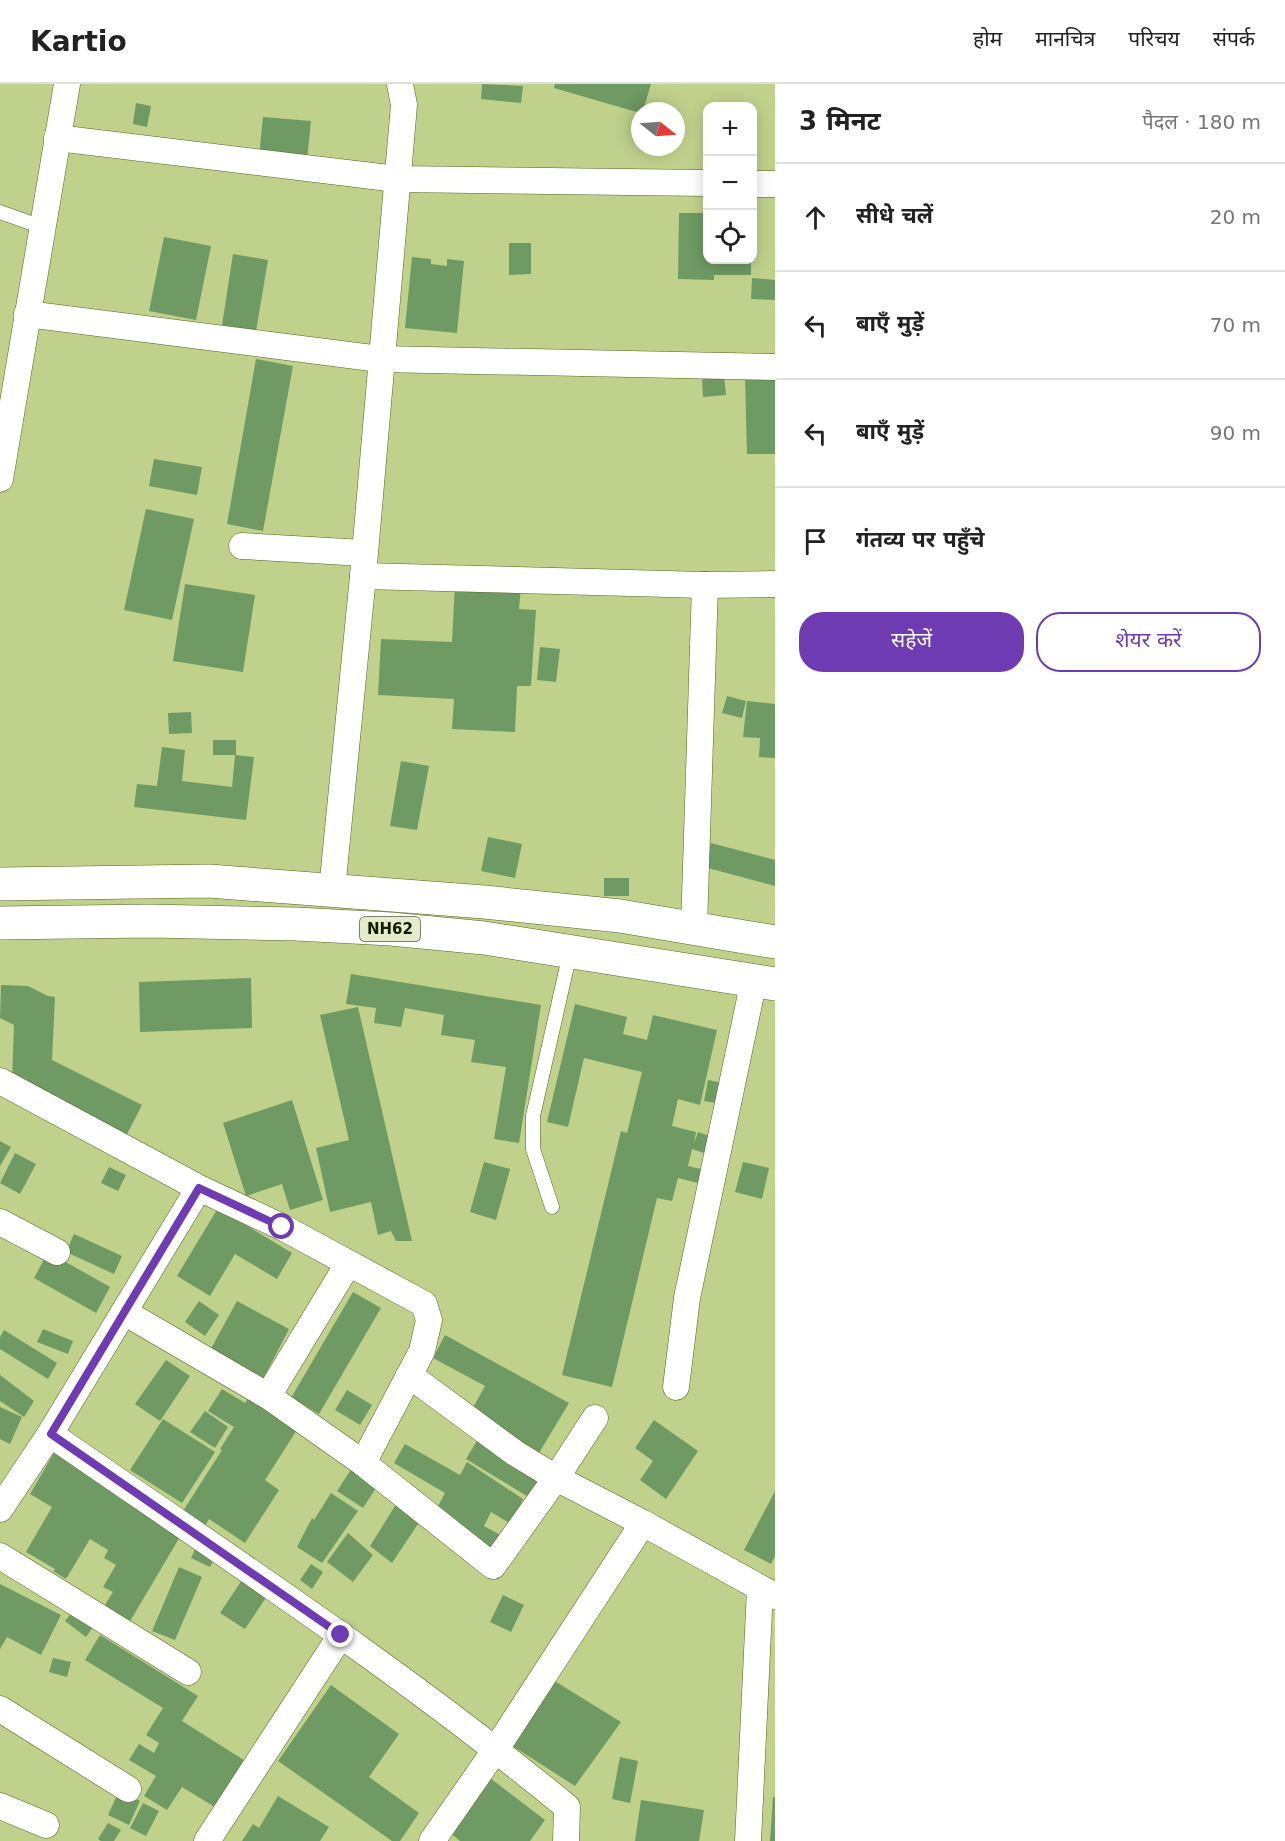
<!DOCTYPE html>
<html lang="hi">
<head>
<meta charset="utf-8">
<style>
	:root { --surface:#fff; --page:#f6f6f6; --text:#222; --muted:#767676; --line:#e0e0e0; --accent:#6f3bb2 }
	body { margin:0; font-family:"DejaVu Sans","Noto Sans Devanagari",sans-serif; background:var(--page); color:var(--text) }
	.controls { position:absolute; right:18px; top:18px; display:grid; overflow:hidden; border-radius:12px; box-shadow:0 3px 15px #0003 }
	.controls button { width:54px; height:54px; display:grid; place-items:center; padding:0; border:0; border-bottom:2px solid var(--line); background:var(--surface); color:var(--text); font:30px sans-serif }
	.compass { position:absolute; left:631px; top:18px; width:54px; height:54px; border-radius:50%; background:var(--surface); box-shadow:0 3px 15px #0003; rotate:107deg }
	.stop { position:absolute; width:18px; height:18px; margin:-14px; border:4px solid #6f3bb2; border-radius:50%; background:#fff }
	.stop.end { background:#6f3bb2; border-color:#fff; box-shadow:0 2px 6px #0008 }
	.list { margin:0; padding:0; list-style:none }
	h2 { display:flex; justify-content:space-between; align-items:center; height:78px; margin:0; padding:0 24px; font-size:26px }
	h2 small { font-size:20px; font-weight:400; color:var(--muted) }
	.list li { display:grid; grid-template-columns:39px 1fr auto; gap:18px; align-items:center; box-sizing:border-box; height:108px; padding:0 24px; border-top:2px solid var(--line) }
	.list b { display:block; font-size:22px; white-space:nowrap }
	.list em { font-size:20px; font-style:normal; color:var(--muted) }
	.actions { display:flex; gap:12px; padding:18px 24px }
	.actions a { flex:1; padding:14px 0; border:2px solid var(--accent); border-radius:24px; text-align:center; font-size:21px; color:var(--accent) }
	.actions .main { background:var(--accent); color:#fff }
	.icon { flex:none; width:33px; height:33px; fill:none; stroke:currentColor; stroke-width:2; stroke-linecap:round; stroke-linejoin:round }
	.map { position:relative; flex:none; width:775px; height:1757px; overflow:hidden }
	header { display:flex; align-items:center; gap:36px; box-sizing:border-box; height:84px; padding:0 30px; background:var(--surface); border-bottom:2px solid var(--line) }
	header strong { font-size:28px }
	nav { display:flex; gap:33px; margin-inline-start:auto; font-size:21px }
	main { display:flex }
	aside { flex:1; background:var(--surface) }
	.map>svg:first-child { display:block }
	.building { fill:#6f9a64 }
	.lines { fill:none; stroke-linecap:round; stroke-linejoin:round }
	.lane-casing { stroke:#566320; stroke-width:15 }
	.street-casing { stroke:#566320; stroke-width:27 }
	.highway-casing { stroke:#566320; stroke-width:34 }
	.lane { stroke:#fff; stroke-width:14 }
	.street { stroke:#fff; stroke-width:26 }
	.highway { stroke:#fff; stroke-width:33 }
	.route { stroke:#6f3bb2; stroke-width:8 }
	.labels { text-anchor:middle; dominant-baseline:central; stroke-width:4.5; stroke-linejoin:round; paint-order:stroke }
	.shield { fill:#e4edcb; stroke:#53593e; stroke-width:1.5 }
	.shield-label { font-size:15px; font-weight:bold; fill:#151a01 }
</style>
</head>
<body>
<header>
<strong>Kartio</strong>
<nav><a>होम</a><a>मानचित्र</a><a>परिचय</a><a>संपर्क</a></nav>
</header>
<main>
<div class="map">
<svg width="775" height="1757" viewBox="0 0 775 1757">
	<rect width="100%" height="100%" fill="#c0d18c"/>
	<!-- building -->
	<g class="building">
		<path d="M482,0L523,2L521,19L481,15Z"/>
		<path d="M555,0H651L643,27H640V29L554,4Z"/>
		<path d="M136,19L151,22L147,43L133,40Z"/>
		<path d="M263,33L311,37L307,76L259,72Z"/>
		<path d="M679,129H708V176H751V191H714V196L678,195Z"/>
		<path d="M164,153L211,162L196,236L149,227Z"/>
		<path d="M509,159H531V190L509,191Z"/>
		<path d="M233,170L268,176L256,247L222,241Z"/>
		<path d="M412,173L431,175V180L447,182V175L464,177L457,249L405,244Z"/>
		<path d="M752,194L775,196V216L751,215Z"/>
		<path d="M256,275L293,282L263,447L227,440Z"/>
		<path d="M724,292L726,311L703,313L702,294Z"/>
		<path d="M745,294H775V370H747Z"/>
		<path d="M154,375L202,383L197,411L149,402Z"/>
		<path d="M146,425L194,435L172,536L124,526Z"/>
		<path d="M455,499L521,503L519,525L536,526L531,602H517L515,648L452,645L454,615L378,611L381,555L452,558Z"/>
		<path d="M185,500L255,511L243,588L173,577Z"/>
		<path d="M540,563L560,565L556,598L537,596Z"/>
		<path d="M727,612L746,617L742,634L722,629Z"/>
		<path d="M747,617L775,620V674L759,673L760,654L743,653Z"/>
		<path d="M191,628L192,649L169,650L168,629Z"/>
		<rect x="213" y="656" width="23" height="15"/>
		<path d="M162,663L185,666L182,697L232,703L235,671L254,673L246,736L134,723L137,700L157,702Z"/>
		<path d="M401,677L429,682L417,746L390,742Z"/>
		<path d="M488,753L522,760L515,794L481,787Z"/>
		<path d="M711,759L775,776V802L704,783Z"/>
		<rect x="604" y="794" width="25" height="18"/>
		<path d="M351,890L541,921L519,1059L494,1055L506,983L471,978L475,956L441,951L444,931L405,924L401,943L374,939L376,924L346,920Z"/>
		<path d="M251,894L252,944L140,948L139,898Z"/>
		<path d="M1,901L28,902L48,912L55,913L52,976L142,1021L125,1054L12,997L14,941L0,934Z"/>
		<path d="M575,920L627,933L623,950L647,956L653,931L717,946L700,1021L678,1015L672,1042L696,1048L694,1059L698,1048L715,1054L710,1071L692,1065L688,1082L705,1086L702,1100L678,1094L672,1117L657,1114L612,1303L562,1291L621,1047L627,1049L642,988L584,974L568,1043L547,1038Z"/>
		<path d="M358,923L412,1157H396L391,1147L378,1151L371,1118L330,1128L316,1064L349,1056L320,931Z"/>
		<path d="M708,996L727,1000L722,1020L704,1017Z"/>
		<path d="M292,1016L323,1116L290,1126L282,1100L246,1112L223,1039Z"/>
		<path d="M0,1057L11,1063L0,1082Z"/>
		<path d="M15,1069L36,1080L20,1110L0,1099Z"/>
		<path d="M484,1078L510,1085L496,1136L470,1128Z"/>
		<path d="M743,1078L769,1084L762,1115L735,1108Z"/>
		<path d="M109,1083L126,1091L118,1107L101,1099Z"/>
		<path d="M218,1124L292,1169L277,1195L235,1170L210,1212L177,1192Z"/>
		<path d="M74,1150L122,1172L114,1190L66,1168Z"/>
		<path d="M48,1168L110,1203L96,1229L34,1194Z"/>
		<path d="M353,1208L381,1224L319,1330L291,1314Z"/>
		<path d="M199,1217L219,1231L205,1252L185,1238Z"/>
		<path d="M237,1217L289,1245L261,1299L208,1270Z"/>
		<path d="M43,1245L73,1257L68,1270L37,1258Z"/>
		<path d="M4,1246L57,1279L48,1295L0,1265V1253Z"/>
		<path d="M445,1251L569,1319L539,1369L469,1331L485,1302L433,1274Z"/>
		<path d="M166,1276L190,1292L160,1337L135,1320Z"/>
		<path d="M0,1291L34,1317L24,1333L0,1317Z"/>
		<path d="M222,1305L245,1319L251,1310L300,1341L265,1396L279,1406L245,1459L209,1435L205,1442L183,1427L222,1366L220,1365L234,1343L208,1327Z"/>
		<path d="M347,1306L372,1321L360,1341L335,1326Z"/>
		<path d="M0,1323L22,1333L10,1360L0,1355Z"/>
		<path d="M205,1327L228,1343L215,1364L190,1348Z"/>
		<path d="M163,1335L215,1368L182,1419L130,1386Z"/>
		<path d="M654,1336L698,1367L666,1415L640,1396L653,1377L635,1364Z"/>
		<path d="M478,1355L542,1394L530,1414L466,1375Z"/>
		<path d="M405,1360L460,1391L467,1378L523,1415L511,1440L491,1428L484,1442L504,1453L495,1468L437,1424L445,1409L394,1379Z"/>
		<path d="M55,1367L181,1451L129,1539L103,1524L113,1508L103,1503L116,1481L104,1474L108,1466L90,1455L66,1495L53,1487L55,1485L26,1468L52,1423L30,1410Z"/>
		<path d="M352,1384L378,1401L363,1424L337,1407Z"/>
		<path d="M775,1407V1472L771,1480L744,1466Z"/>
		<path d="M331,1409L358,1427L322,1479L297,1463L312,1434L314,1436Z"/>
		<path d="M400,1414L424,1431L392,1479L370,1462Z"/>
		<path d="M348,1449L373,1471L353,1498L327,1478Z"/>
		<path d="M197,1461L217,1471L210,1483L191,1474Z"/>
		<path d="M311,1480L323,1488L312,1505L300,1496Z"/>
		<path d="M179,1483L202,1493L175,1556L152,1547Z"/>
		<path d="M246,1490L271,1506L245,1545L220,1529Z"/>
		<path d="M0,1500L61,1531L41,1571L7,1553L0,1565Z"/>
		<path d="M503,1511L524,1521L511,1548L490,1538Z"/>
		<path d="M75,1525L95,1540L86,1553L65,1537Z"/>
		<path d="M100,1551L198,1612L182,1637L247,1678L218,1725L182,1703L167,1726L144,1712L156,1692L129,1676L139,1660L154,1669L159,1659L146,1651L163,1624L85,1576Z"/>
		<path d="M53,1574L71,1578L67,1593L49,1588Z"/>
		<path d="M553,1596L621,1638L575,1702L508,1659Z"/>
		<path d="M331,1601L399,1650L369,1693L419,1729L400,1757H392L278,1677Z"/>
		<path d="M620,1673L638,1677L630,1719L612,1715Z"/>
		<path d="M490,1694L545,1736L530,1757H460L449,1748Z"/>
		<path d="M119,1707L140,1717L129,1741L108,1731Z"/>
		<path d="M278,1712L329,1743L320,1757H242L253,1740L259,1744Z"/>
		<path d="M773,1713H775V1757H770Z"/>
		<path d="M641,1716L704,1726L699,1757H635Z"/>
		<path d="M143,1719L159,1727L146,1752L130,1744Z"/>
		<path d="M108,1739L121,1746L114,1757H101L98,1755Z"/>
	</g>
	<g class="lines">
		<!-- lane casing -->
		<g class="lane-casing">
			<g id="lane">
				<path d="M0,128L42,143"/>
				<path d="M552,1123L533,1065V1032L570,869"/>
			</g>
		</g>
		<!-- street casing -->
		<g class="street-casing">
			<g id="street">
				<path d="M57,54L397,95L708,99"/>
				<path d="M752,100H775"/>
				<path d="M27,230L380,275L775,283"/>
				<path d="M0,395L67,0"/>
				<path d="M242,462L364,469"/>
				<path d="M363,492L705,501L775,500"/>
				<path d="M332,806L363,492L404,21L400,0"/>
				<path d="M694,844L705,501"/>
				<path d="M0,997L199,1104L282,1143L424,1220L429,1236L422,1267L363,1379"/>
				<path d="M0,1138L57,1168"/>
				<path d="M124,1228L268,1312L363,1379L493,1482L556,1394L643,1439L775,1512"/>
				<path d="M409,1291L515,1369L556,1394L595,1334"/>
				<path d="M676,1303L687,1214L754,896"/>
				<path d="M268,1312L348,1180"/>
				<path d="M50,1350C225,1471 403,1588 567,1723L566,1757"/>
				<path d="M0,1425L50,1350L199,1104"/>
				<path d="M0,1472L188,1588"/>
				<path d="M0,1625L128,1705"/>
				<path d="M0,1722L46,1741"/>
				<path d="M207,1757L341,1551"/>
				<path d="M432,1757L496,1665L643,1439"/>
				<path d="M748,1757L760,1505"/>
			</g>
		</g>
		<!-- highway casing -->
		<g class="highway-casing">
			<g id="highway">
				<path d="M0,800L209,797L484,818L620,832L775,858"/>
				<path d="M0,839L149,837L296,840L391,845L484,854L775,900"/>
			</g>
		</g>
		<!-- lane -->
		<use href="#lane" class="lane"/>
		<!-- street -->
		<use href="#street" class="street"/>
		<!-- highway -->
		<use href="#highway" class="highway"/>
	</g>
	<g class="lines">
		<!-- route -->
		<path class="route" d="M282,1143L199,1104L51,1350L341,1551"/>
	</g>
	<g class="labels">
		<!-- shield labels -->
		<rect class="shield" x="360" y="833" width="60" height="24" rx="4.5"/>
		<g class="shield-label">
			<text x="390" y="845">NH62</text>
		</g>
	</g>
</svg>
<div class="controls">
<button>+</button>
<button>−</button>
<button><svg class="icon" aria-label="locate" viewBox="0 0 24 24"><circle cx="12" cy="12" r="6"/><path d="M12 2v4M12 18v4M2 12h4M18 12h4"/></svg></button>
</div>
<svg class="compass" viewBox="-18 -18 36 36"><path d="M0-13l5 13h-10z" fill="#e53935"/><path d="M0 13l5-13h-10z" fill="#767676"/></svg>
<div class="stop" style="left:282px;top:1143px"></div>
<div class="stop end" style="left:341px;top:1551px"></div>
</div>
<aside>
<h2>3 मिनट<small>पैदल · 180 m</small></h2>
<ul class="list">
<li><svg class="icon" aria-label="ahead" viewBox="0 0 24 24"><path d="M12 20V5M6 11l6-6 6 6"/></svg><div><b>सीधे चलें</b></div><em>20 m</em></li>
<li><svg class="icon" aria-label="left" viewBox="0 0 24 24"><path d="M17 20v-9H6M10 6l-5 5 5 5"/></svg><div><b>बाएँ मुड़ें</b></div><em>70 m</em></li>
<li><svg class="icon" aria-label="left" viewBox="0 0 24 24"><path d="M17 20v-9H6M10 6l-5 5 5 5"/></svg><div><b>बाएँ मुड़ें</b></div><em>90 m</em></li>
<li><svg class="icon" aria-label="arrive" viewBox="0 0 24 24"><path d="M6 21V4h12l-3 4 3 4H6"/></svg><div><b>गंतव्य पर पहुँचे</b></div></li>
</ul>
<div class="actions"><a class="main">सहेजें</a><a>शेयर करें</a></div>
</aside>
</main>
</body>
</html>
